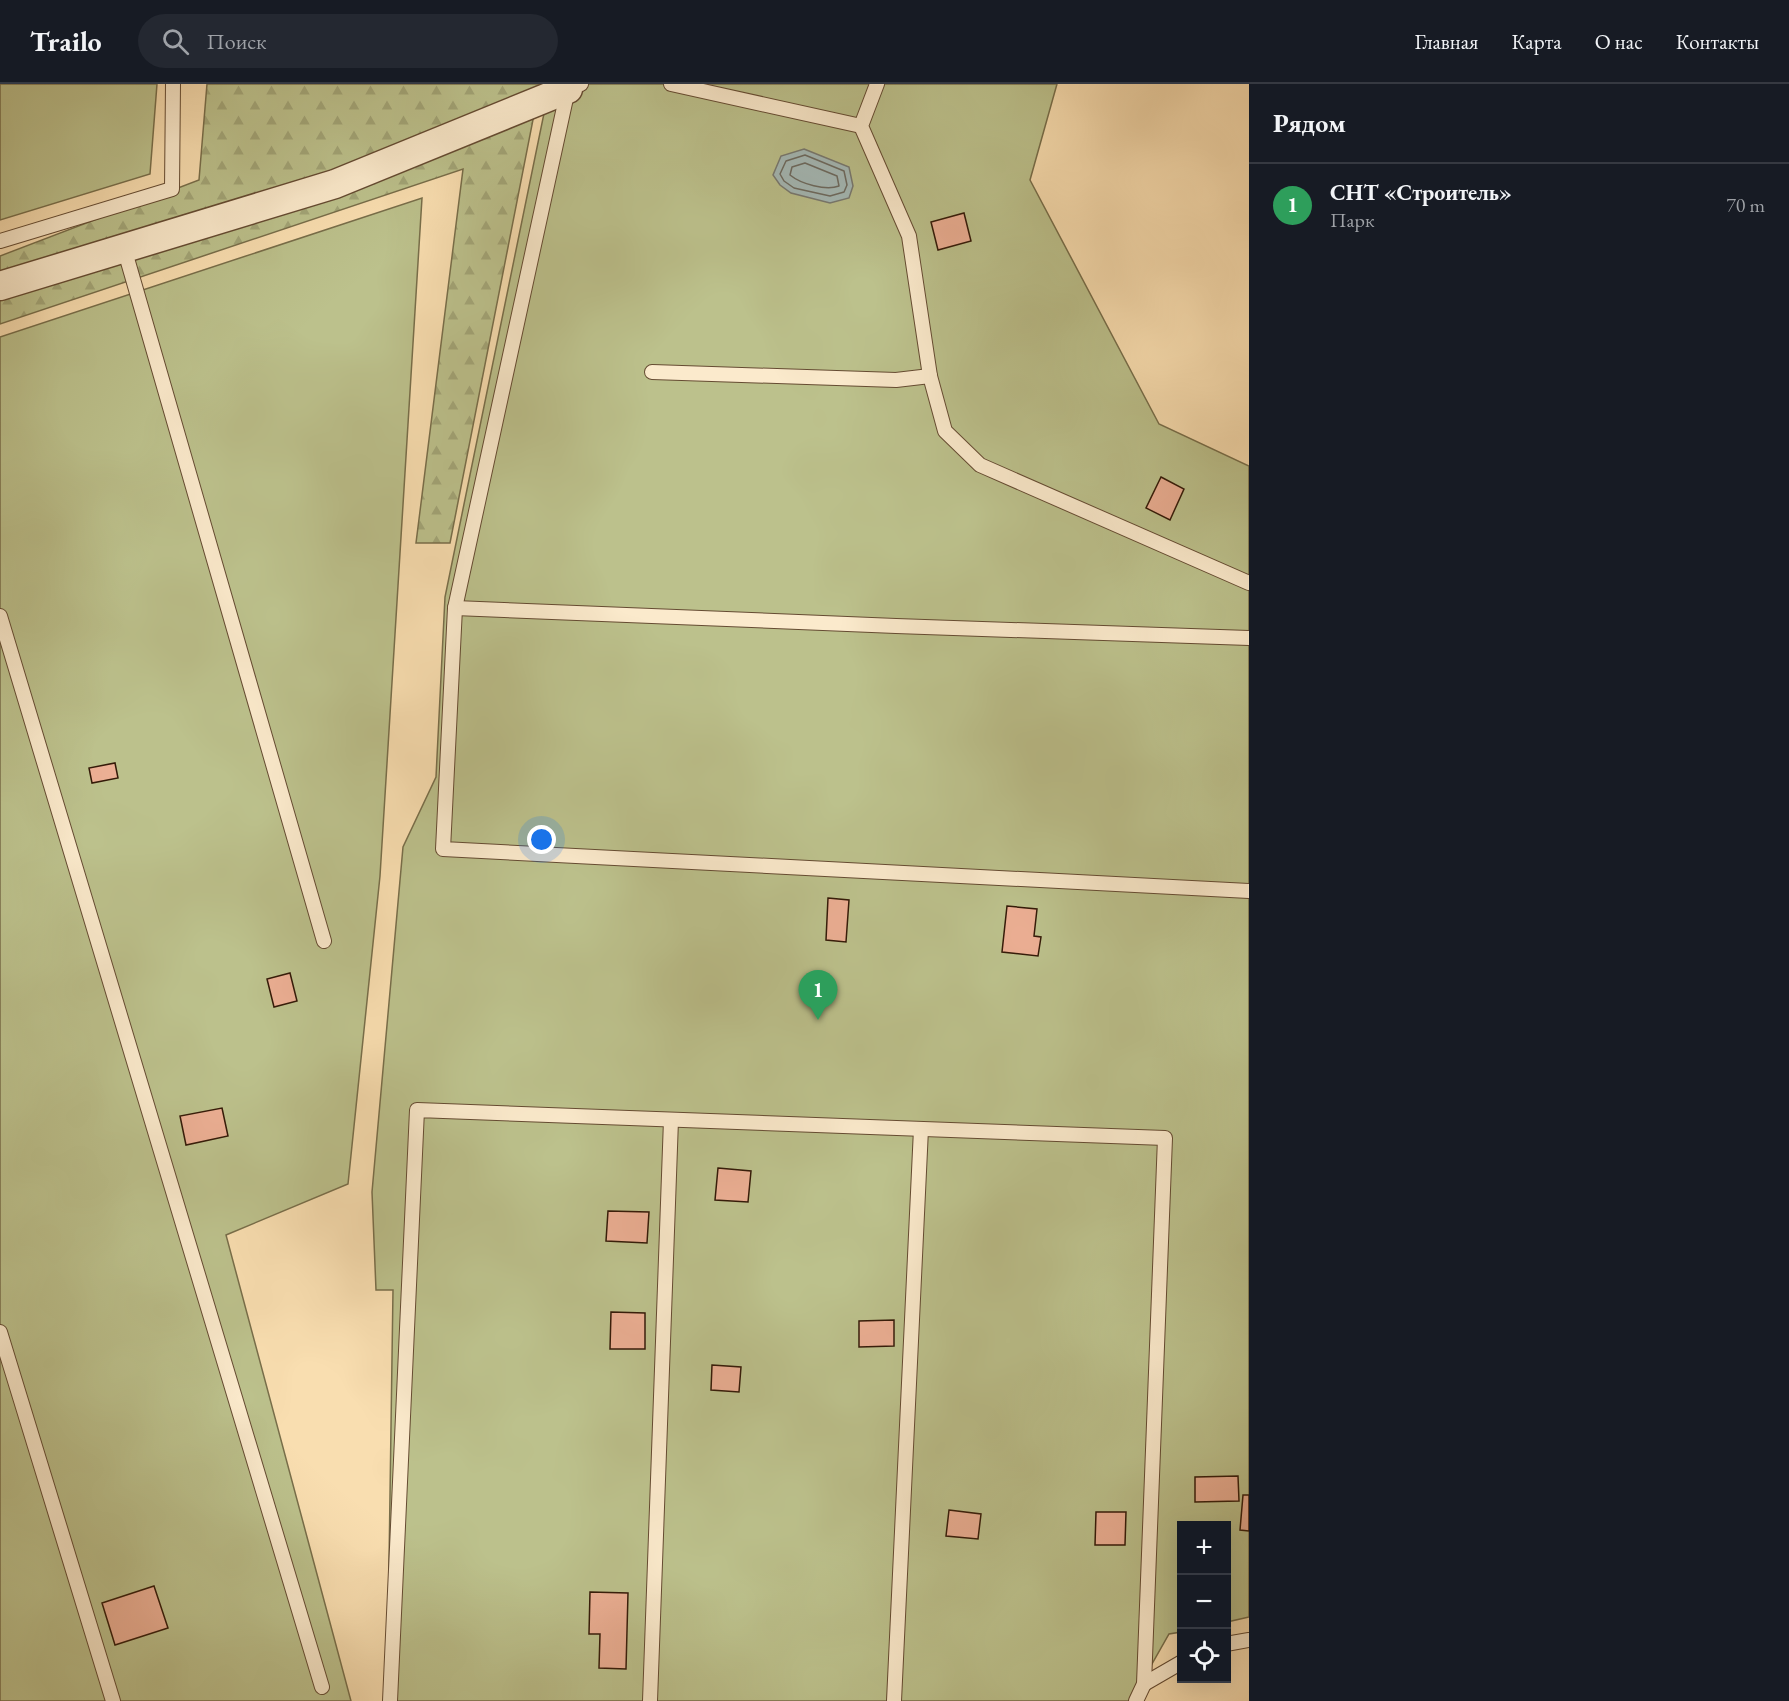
<!DOCTYPE html>
<html lang="ru">
<head>
<meta charset="utf-8">
<style>
	:root { --surface:#171b24; --page:#242831; --text:#f1f3f6; --muted:#9ea1a6; --line:#363941; --accent:#c59692 }
	body { margin:0; font-family:"EB Garamond",serif; background:var(--page); color:var(--text) }
	.controls { position:absolute; right:18px; bottom:18px; display:grid; overflow:hidden; border-radius:0px; box-shadow:0 6px 24px #0002 }
	.controls button { width:54px; height:54px; display:grid; place-items:center; padding:0; border:0; border-bottom:2px solid var(--line); background:var(--surface); color:var(--text); font:30px sans-serif }
	.you { position:absolute; left:542px; top:756px; width:21px; height:21px; margin:-15px; border:4px solid #fff; border-radius:50%; background:#1a73e8; box-shadow:0 0 0 9px #1a73e833 }
	.badge { display:grid; place-items:center; width:39px; height:39px; border-radius:50%; background:var(--accent); color:#fff; font-size:20px; font-weight:700 }
	.pin { position:absolute; translate:-50% -50px; filter:drop-shadow(0 2px 3px #0008) }
	.pin::after { content:''; position:absolute; top:32px; width:21px; height:18px; background:inherit; clip-path:polygon(0 0,100% 0,50% 100%) }
	.list { margin:0; padding:0; list-style:none }
	h2 { display:flex; justify-content:space-between; align-items:center; height:78px; margin:0; padding:0 24px; font-size:26px }
	h2 small { font-size:20px; font-weight:400; color:var(--muted) }
	.list li { display:grid; grid-template-columns:39px 1fr auto; gap:18px; align-items:center; box-sizing:border-box; height:84px; padding:0 24px; border-top:2px solid var(--line) }
	.list b { display:block; font-size:22px; white-space:nowrap }
	.list p { margin:0; font-size:20px; white-space:nowrap; color:var(--muted) }
	.list em { font-size:20px; font-style:normal; color:var(--muted) }
	.icon { flex:none; width:33px; height:33px; fill:none; stroke:currentColor; stroke-width:2; stroke-linecap:round; stroke-linejoin:round }
	.map { position:relative; flex:none; width:1249px; height:1617px; overflow:hidden }
	header { display:flex; align-items:center; gap:36px; box-sizing:border-box; height:84px; padding:0 30px; background:var(--surface); border-bottom:2px solid var(--line) }
	header strong { font-size:28px }
	nav { display:flex; gap:33px; margin-inline-start:auto; font-size:21px }
	.search { width:420px; height:54px; background:var(--page); display:flex; align-items:center; gap:15px; box-sizing:border-box; padding:0 21px; border-radius:33px; color:var(--muted); font-size:22px }
	main { display:flex }
	aside { flex:1; background:var(--surface) }
	.map>svg:first-child { display:block }
	.forest { fill:url(#forest-firs); stroke:#786e4a; stroke-width:1.5 }
	.garden { fill:#bcc18c; stroke:#786e4a; stroke-width:1.5 }
	.water { fill:#a4b9b7; stroke:#777971; stroke-width:1.5 }
	.lines { fill:none; stroke-linecap:round; stroke-linejoin:round }
	.shore { stroke:#6c6a60; stroke-width:1.5 }
	.building { fill:#ecaf94; stroke:#341a08; stroke-width:1.5 }
	.service-casing { stroke:#654b32; stroke-width:16 }
	.minor-casing { stroke:#654b32; stroke-width:31 }
	.service { stroke:#fbeacc; stroke-width:14 }
	.minor { stroke:#fbeacc; stroke-width:28 }
</style>
</head>
<body>
<header>
<strong>Trailo</strong>
<div class="search"><svg class="icon" aria-label="search" viewBox="0 0 24 24"><circle cx="10" cy="10" r="6"/><path d="M15 15l6 6"/></svg>Поиск</div>
<nav><a>Главная</a><a>Карта</a><a>О нас</a><a>Контакты</a></nav>
</header>
<main>
<div class="map">
<svg width="1249" height="1617" viewBox="0 0 1249 1617">
	<defs>
		<pattern id="forest-firs" width="22" height="20" patternUnits="userSpaceOnUse" patternTransform="scale(1.5)"><rect width="22" height="20" fill="#bcc18c"/><path d="M5 1l3.5 6h-7zM16 11l3.5 6h-7z" fill="#a2a577"/></pattern>
	</defs>
	<rect width="100%" height="100%" fill="#f9deb0"/>
	<filter id="stains"><feTurbulence type="fractalNoise" baseFrequency=".00333" numOctaves="4"/><feColorMatrix values="0 0 0 0 .2 0 0 0 0 .09 0 0 0 0 .02 0 0 0 .5 -.17"/></filter>
	<radialGradient id="worn" r=".72"><stop offset=".6" stop-color="#630" stop-opacity="0"/><stop offset="1" stop-color="#630" stop-opacity=".3"/></radialGradient>
	<!-- forest -->
	<path class="forest" d="M207,0H540L450,459H416L463,85L0,240V172L199,96Z"/>
	<!-- garden -->
	<g class="garden">
		<path d="M0,0H157L150,90L0,136Z"/>
		<path d="M550,0H1057L1030,96L1159,340L1249,382V1533L1227,1538L1226,1442H1182L1181,1548L1169,1550L1131,1617H387L393,1206H376L372,1108L403,763L436,693L445,513Z"/>
		<path d="M422,114L380,792L348,1100L226,1151L351,1617H0V253Z"/>
	</g>
	<!-- water -->
	<path class="water" d="M804,65L849,83L853,102L849,114L830,119L791,109L780,101L773,91L781,72Z"/>
	<g class="lines">
		<!-- shore -->
		<g class="shore">
			<path d="M805,71L844,87L847,101L844,108L830,112L794,104L784,97L780,90L786,77Z"/>
			<path d="M805,79L837,92L839,102C826,107 801,100 790,91L792,83Z"/>
		</g>
	</g>
	<!-- building -->
	<g class="building">
		<path d="M964,129L971,157L938,166L931,138Z"/>
		<path d="M1161,393L1184,405L1170,436L1146,424Z"/>
		<path d="M115,679L118,694L92,699L89,684Z"/>
		<path d="M828,814L849,816L846,858L826,856Z"/>
		<path d="M1007,822L1037,825L1034,852L1041,853L1038,872L1002,868Z"/>
		<path d="M290,889L297,917L274,923L267,895Z"/>
		<path d="M222,1024L228,1052L186,1061L180,1032Z"/>
		<path d="M718,1084L751,1087L748,1118L715,1116Z"/>
		<path d="M608,1127L649,1128L647,1159L606,1157Z"/>
		<path d="M611,1228L645,1229V1265H610Z"/>
		<path d="M894,1236V1262L859,1263V1237Z"/>
		<path d="M712,1281L741,1283L739,1308L711,1306Z"/>
		<path d="M1238,1392L1239,1417L1195,1418V1393Z"/>
		<path d="M1243,1411H1249V1447L1240,1446Z"/>
		<path d="M949,1426L981,1430L978,1455L946,1452Z"/>
		<path d="M1096,1428H1126L1125,1461H1095Z"/>
		<path d="M154,1502L168,1544L115,1561L102,1519Z"/>
		<path d="M590,1508L628,1509L626,1585L599,1584L600,1550H589Z"/>
	</g>
	<g class="lines">
		<!-- service casing -->
		<g class="service-casing">
			<g id="service">
				<path d="M581,0L568,5L455,524L443,765L1249,807"/>
				<path d="M671,0L861,42"/>
				<path d="M877,0L861,42L909,152L930,292L945,347L980,381L1249,499"/>
				<path d="M0,157L172,105L173,0"/>
				<path d="M124,164L324,857"/>
				<path d="M652,288L896,296L930,292"/>
				<path d="M455,524L896,542L1249,554"/>
				<path d="M0,532L322,1603"/>
				<path d="M0,1248L113,1617"/>
				<path d="M1226,1560L1249,1556"/>
				<path d="M1144,1600L1182,1578"/>
				<path d="M390,1617L417,1026L1165,1054L1144,1600L1136,1617"/>
				<path d="M650,1617L671,1036"/>
				<path d="M894,1617L921,1045"/>
			</g>
		</g>
		<!-- minor casing -->
		<g class="minor-casing">
			<path id="minor" d="M0,202L335,100L568,5"/>
		</g>
		<!-- service -->
		<use href="#service" class="service"/>
		<!-- minor -->
		<use href="#minor" class="minor"/>
	</g>
	<rect width="100%" height="100%" filter="url(#stains)"/>
	<rect width="100%" height="100%" fill="url(#worn)"/>
</svg>
<div class="controls">
<button>+</button>
<button>−</button>
<button><svg class="icon" aria-label="locate" viewBox="0 0 24 24"><circle cx="12" cy="12" r="6"/><path d="M12 2v4M12 18v4M2 12h4M18 12h4"/></svg></button>
</div>
<div class="you"></div>
<div class="pin badge" style="left:818px;top:936px;background:#2e9e5b">1</div>
</div>
<aside>
<h2>Рядом<small></small></h2>
<ul class="list">
<li><span class="badge" style="background:#2e9e5b">1</span><div><b>СНТ «Строитель»</b><p>Парк</p></div><em>70 m</em></li>
</ul>
</aside>
</main>
</body>
</html>
